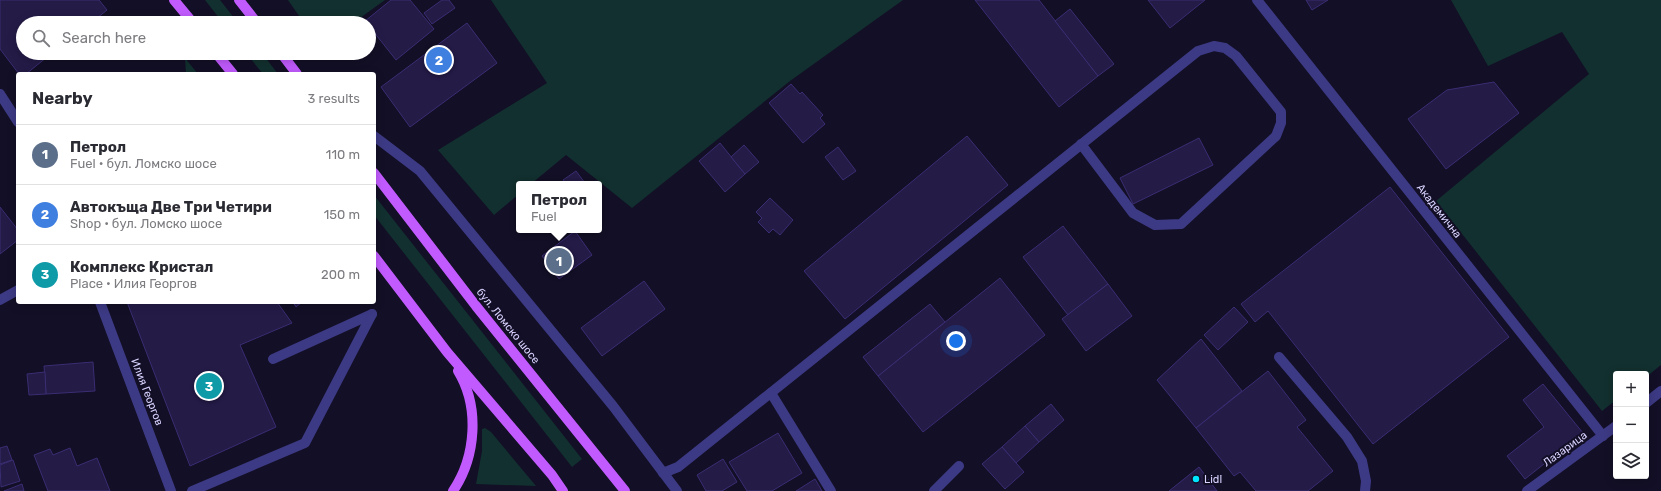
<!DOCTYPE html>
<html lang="en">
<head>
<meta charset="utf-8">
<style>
	:root { --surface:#fff; --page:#f7f7f7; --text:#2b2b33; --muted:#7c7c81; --line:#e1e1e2; --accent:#111827 }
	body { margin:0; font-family:Rubik,sans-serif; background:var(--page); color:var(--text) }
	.controls { position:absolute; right:12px; bottom:12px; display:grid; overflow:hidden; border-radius:4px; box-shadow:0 2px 10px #0003 }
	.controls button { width:36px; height:36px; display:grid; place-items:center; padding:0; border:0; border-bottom:1px solid var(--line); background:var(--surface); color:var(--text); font:20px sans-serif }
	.you { position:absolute; left:956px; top:341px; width:14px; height:14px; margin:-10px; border:3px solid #fff; border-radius:50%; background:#1a73e8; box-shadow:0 0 0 6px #1a73e833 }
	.badge { display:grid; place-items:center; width:26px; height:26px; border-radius:50%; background:var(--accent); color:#fff; font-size:13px; font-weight:700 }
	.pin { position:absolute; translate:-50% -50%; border:2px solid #fff; box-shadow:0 1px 4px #0006 }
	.popup { position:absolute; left:516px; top:181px; width:86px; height:52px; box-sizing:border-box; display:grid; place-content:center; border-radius:4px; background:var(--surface); filter:drop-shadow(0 1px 3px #0005); font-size:13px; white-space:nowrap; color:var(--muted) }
	.popup b { font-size:15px; color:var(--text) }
	.popup::after { content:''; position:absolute; left:50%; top:100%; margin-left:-8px; border:8px solid transparent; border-top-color:var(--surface) }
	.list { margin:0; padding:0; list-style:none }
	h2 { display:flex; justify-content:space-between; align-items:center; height:52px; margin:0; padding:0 16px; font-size:17px }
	h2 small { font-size:13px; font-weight:400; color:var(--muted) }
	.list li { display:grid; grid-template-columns:26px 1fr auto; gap:12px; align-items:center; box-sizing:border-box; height:60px; padding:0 16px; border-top:1px solid var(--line) }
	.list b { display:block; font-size:15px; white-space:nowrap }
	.list p { margin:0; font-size:13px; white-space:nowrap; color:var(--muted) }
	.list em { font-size:13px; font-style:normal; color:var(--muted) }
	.icon { flex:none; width:22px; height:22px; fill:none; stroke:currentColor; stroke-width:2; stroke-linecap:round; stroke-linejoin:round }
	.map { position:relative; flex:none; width:1661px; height:491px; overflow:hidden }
	.search { position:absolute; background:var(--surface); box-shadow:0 2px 10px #0003; left:16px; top:16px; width:360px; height:44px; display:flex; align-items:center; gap:10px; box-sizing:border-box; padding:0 14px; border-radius:22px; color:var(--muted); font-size:15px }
	.panel { position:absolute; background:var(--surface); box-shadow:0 2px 10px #0003; left:16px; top:72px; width:360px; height:232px; border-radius:4px }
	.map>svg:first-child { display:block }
	.green { fill:#12302f }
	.building { fill:#241b47; stroke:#3b2d73 }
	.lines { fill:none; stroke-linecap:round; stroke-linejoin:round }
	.service { stroke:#3d3a85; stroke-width:10 }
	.minor { stroke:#3d3a85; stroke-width:10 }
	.tertiary { stroke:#3d3a85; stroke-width:10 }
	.primary { stroke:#c25bff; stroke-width:10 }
	.poi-dot { fill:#00e5ff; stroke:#130f26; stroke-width:1.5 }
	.labels { text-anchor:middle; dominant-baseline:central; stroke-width:4; stroke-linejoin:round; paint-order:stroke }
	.street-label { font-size:11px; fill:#d9d4ff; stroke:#130f26 }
	.poi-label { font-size:11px; fill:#d9d4ff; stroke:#130f26; text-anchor:start }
</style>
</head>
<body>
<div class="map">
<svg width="1661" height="491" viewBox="0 0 1661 491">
	<rect width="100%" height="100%" fill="#130f26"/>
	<!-- green -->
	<g class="green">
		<path d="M205,0H220L238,23H223Z"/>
		<path d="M288,0H385L353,23H304Z"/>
		<path d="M491,0H903L790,81L632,208L566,155L531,184H519V194L494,215L438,150L547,83Z"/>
		<path d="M1451,0H1661V365L1646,377V374H1616V400L1602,411L1436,201L1589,74L1562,32L1488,66Z"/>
		<path d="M246,53H262L278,74H263Z"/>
		<path d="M185,58L198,74H186Z"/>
		<path d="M374,195L582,459L572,467L374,215Z"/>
		<path d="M485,428L491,432L536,486L476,484L482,451V429Z"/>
	</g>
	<!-- building -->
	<g class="building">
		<path d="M0,0H99L107,10L91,23H23V53H52L26,74H19L0,49Z"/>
		<path d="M391,0H410L434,29L396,60L369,26V23L365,21Z"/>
		<path d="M442,0H449L455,8L432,24L424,13Z"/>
		<path d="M975,0H1039L1098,76L1059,107Z"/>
		<path d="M1148,0H1205L1170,28Z"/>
		<path d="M1306,0H1328L1312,10Z"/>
		<path d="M1070,9L1114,64L1098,76L1055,21Z"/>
		<path d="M467,23L497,63L410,127L381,87Z"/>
		<path d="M1494,82L1519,113L1446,169L1408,119L1447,90Z"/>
		<path d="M791,84L800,94L802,92L823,115L820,118L825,124L803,143L769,103Z"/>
		<path d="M967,136L1008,185L845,319L804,271Z"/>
		<path d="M1199,138L1213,165L1133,204L1120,178Z"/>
		<path d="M720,143L745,174L725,192L699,161Z"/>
		<path d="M744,145L759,162L745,174L731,157Z"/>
		<path d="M838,147L856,171L843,180L825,157Z"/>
		<path d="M576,171L585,183L566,184L563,180Z"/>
		<path d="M1390,187L1509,337L1373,444L1268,311L1255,322L1241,304Z"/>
		<path d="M770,198L793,220L780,235L773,229L769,233L758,222L762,218L756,212Z"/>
		<path d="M0,207L18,230V240L0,254Z"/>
		<path d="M1063,226L1108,284L1068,315L1023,257Z"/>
		<path d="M575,231L592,255L559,279L542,256Z"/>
		<path d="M1000,278L1045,335L923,432L878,376Z"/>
		<path d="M644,281L665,309L602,356L581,328Z"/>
		<path d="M1108,284L1132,316L1086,351L1062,319Z"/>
		<path d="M127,302H277L292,323L240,345L276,427L190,466Z"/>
		<path d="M293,302H302L296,307Z"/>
		<path d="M930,304L945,322L878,376L863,357Z"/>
		<path d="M1234,307L1248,322L1218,350L1204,335Z"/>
		<path d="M1201,339L1242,391L1196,428L1157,380Z"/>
		<path d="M93,362L95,391L46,394L44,366Z"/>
		<path d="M1268,371L1306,420L1297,427L1333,471L1308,491H1256L1240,472L1234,476L1196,428Z"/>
		<path d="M45,372L46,394L29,395L27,374Z"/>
		<path d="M1543,384L1583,433L1525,479L1507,456L1544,427L1523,400Z"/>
		<path d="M1051,404L1064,420L1039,442L1025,426Z"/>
		<path d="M1025,426L1039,442L1016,463L1002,447Z"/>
		<path d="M778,433L802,473L772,491H747L729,462Z"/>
		<path d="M7,446L12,460L0,464V448Z"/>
		<path d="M1002,447L1024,472L1005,489L982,464Z"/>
		<path d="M70,448L77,466L97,458L110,491H48L34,455L50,449L53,455Z"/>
		<path d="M723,459L737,482L722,491H706L697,475Z"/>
		<path d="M13,460L20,481L1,487L0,465Z"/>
		<path d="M1199,467L1217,491H1169Z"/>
		<path d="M815,479L822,491H796Z"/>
		<path d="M22,484L24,491H4Z"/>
	</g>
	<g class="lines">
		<!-- service -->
		<g class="service">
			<path d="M1279,357L1347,437L1362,461L1366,481L1365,491"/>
			<path d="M273,359L372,314"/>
			<path d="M771,393L831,491"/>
			<path d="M663,473L678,467L1198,51L1214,46L1225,48L1236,56L1281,112V123L1276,136L1181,224L1155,225L1133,213L1081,144"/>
			<path d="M192,491L305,443L372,314"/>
			<path d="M934,491L959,466"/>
		</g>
		<!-- minor -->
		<g class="minor">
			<path d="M1257,0L1603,436"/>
			<path d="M374,136L420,171L613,406L677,491"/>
			<path d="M0,300L18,290"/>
			<path d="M1646,403L1661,391"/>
			<path d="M1527,491L1616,426"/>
		</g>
		<!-- tertiary -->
		<g class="tertiary">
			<path d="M0,94L18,122"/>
			<path d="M100,302L171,491"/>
		</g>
		<!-- primary -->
		<g class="primary">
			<path d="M174,0L193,23"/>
			<path d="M239,0L257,23"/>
			<path d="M216,53L233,74"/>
			<path d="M281,53L297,74"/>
			<path d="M374,173L476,306L625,491"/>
			<path d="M374,256L447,352L552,475L563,491"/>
			<path d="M453,491C476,457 480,407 458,371"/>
		</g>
	</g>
	<!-- markers -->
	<circle class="poi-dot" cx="1196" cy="479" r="4"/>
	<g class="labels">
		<!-- street labels -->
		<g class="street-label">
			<text transform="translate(1439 211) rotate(52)">Академична</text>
			<text transform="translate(508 326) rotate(51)">бул. Ломско шосе</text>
			<text transform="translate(147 392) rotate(69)">Илия Георгов</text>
			<text transform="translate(1565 449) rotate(-36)">Лазарица</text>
		</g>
		<!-- poi labels -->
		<g class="poi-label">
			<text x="1204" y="479">Lidl</text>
		</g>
	</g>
</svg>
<div class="controls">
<button>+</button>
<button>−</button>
<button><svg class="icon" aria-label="layers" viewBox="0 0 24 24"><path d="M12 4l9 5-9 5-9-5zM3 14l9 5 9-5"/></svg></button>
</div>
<div class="you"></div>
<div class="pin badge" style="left:559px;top:261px;background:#5c6f8a">1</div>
<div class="popup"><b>Петрол</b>Fuel</div>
<div class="pin badge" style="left:439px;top:60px;background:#3f7fe0">2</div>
<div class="pin badge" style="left:209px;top:386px;background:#0f9aa8">3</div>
<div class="search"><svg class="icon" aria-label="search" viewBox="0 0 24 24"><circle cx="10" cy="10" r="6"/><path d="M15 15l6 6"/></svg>Search here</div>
<section class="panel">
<h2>Nearby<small>3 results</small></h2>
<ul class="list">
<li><span class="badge" style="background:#5c6f8a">1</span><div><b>Петрол</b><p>Fuel · бул. Ломско шосе</p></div><em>110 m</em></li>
<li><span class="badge" style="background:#3f7fe0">2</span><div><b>Автокъща Две Три Четири</b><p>Shop · бул. Ломско шосе</p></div><em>150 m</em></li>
<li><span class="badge" style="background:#0f9aa8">3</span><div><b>Комплекс Кристал</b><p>Place · Илия Георгов</p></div><em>200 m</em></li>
</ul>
</section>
</div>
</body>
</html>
